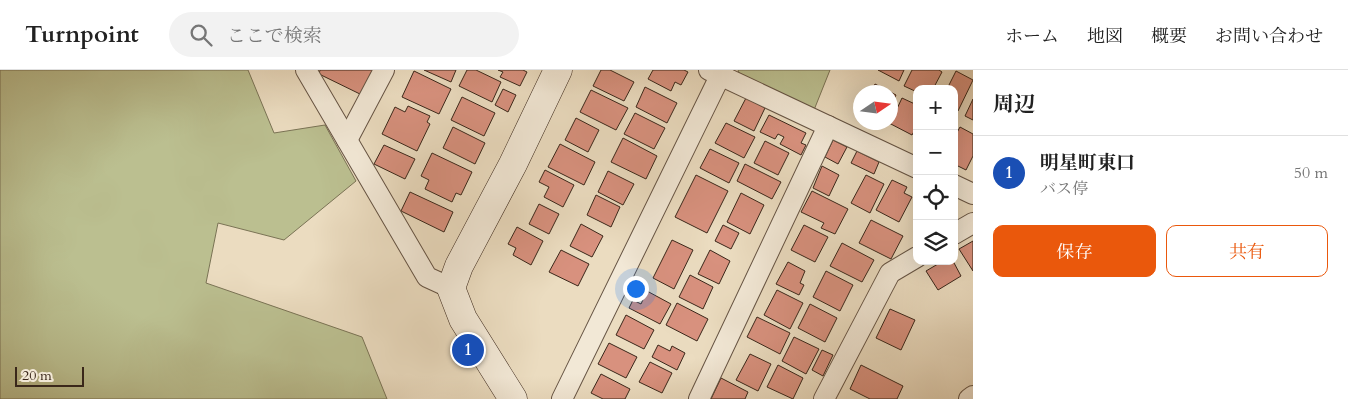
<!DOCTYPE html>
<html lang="ja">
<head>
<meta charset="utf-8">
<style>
	:root { --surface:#fff; --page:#f2f2f2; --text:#222; --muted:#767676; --line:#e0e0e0; --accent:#ea580c }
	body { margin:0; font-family:Cardo,"Noto Serif JP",serif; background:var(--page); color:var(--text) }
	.controls { position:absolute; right:15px; top:15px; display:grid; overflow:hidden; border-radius:10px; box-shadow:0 5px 20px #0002 }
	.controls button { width:45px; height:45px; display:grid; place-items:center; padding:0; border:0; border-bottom:1px solid var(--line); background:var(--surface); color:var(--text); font:25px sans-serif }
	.compass { position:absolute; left:853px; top:15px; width:45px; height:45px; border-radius:50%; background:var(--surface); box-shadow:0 5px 20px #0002; rotate:77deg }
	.scale { position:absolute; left:15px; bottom:12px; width:69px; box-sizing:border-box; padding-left:5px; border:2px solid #3a271a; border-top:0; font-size:14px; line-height:18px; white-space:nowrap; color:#3a271a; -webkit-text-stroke:4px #f2e8d6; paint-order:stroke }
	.you { position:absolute; left:635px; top:218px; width:18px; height:18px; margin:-12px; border:4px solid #fff; border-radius:50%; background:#1a73e8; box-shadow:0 0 0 8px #1a73e833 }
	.badge { display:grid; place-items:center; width:32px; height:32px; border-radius:50%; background:var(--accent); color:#fff; font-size:16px; font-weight:700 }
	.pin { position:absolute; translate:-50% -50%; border:2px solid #fff; box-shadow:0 1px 5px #0006 }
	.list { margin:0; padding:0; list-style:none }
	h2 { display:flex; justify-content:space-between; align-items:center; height:65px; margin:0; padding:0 20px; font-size:21px }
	h2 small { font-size:16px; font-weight:400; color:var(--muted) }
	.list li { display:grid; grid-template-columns:32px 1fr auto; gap:15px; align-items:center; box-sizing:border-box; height:75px; padding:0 20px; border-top:1px solid var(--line) }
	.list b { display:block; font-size:19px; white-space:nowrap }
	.list p { margin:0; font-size:16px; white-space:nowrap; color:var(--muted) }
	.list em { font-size:16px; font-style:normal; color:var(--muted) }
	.actions { display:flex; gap:10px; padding:15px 20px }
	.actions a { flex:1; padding:11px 0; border:1px solid var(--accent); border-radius:10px; text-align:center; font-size:18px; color:var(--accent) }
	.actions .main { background:var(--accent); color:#fff }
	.icon { flex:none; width:28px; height:28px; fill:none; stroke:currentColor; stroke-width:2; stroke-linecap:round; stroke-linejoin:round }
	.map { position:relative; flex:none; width:973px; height:329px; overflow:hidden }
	header { display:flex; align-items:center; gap:30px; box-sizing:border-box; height:70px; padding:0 25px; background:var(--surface); border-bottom:1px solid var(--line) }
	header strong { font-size:24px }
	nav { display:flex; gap:28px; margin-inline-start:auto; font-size:18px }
	.search { width:350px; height:45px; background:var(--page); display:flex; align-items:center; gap:12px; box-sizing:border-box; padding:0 18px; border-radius:28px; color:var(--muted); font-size:19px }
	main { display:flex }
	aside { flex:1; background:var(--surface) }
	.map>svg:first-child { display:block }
	.green { fill:#bbbf90; stroke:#7a7355 }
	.building { fill:#d8917e; stroke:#3a271a }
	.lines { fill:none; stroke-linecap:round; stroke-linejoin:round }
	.street-casing { stroke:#665444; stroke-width:22 }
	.secondary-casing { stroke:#3a271a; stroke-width:29 }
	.street { stroke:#f2e8d6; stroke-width:20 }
	.secondary { stroke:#f2e8d6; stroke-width:28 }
</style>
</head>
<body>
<header>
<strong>Turnpoint</strong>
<div class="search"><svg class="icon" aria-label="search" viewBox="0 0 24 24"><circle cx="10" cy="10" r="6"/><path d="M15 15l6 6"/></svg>ここで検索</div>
<nav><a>ホーム</a><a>地図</a><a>概要</a><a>お問い合わせ</a></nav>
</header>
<main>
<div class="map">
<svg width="973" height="329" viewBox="0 0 973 329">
	<rect width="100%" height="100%" fill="#ebdcc0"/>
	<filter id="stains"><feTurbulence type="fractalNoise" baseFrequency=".004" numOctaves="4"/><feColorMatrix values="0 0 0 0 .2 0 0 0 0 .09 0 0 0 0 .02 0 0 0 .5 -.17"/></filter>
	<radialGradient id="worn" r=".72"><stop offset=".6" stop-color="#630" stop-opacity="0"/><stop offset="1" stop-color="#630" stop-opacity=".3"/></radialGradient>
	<!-- green -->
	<g class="green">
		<path d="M0,0H248L274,63L325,55L356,111L284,170L218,153L206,213L362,267L387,329H0Z"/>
		<path d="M738,0H830L814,40L741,8Z"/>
	</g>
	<!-- building -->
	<g class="building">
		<path d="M320,0H372L373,1L362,25L319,4Z"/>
		<path d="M424,0H456L451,12Z"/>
		<path d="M467,0H476L501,12L492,32L459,16Z"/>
		<path d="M498,0H523L527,2L520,16L500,7L503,2Z"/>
		<path d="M601,0H610L634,12L624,31L593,16Z"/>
		<path d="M653,0H684L688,2L681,15L675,12L671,21L648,9Z"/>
		<path d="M878,0H904L899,11Z"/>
		<path d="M912,0H939L942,2L933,19H917V22L904,16Z"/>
		<path d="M414,1L451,19L439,44L402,27Z"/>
		<path d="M956,1L973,10L958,41L954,39V19H947Z"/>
		<path d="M875,14L896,25L891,35V22H871Z"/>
		<path d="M645,17L677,33L667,53L636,37Z"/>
		<path d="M503,19L516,25L508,42L495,35Z"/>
		<path d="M591,20L628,38L616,60L580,42Z"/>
		<path d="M462,27L495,43L484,66L451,50Z"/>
		<path d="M746,28L765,38L754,61L734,51Z"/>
		<path d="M902,28L917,35V56L912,65L887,52H891V41L895,43Z"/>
		<path d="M973,29V50L965,46Z"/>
		<path d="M408,36L430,46L427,52L430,54L417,81L382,64L395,37L405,42Z"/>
		<path d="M635,43L665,58L654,79L624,64Z"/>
		<path d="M769,45L806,63L801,73L806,75L801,85L780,74L784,67L778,64L775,69L760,62Z"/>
		<path d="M576,48L599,60L588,82L565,70Z"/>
		<path d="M726,53L755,67L744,88L715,73Z"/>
		<path d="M453,57L485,73L475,94L443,78Z"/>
		<path d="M960,57L973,64V86L966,100L954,94V68Z"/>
		<path d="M623,68L657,86L646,109L611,92Z"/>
		<path d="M833,70L847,77L838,94L825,87Z"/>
		<path d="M765,71L789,83L778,105L754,93Z"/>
		<path d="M560,74L595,92L584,115L548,97Z"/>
		<path d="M384,75L415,89L405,109L374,94Z"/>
		<path d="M710,79L739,93L729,113L700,98Z"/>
		<path d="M857,81L879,92L874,104L851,93Z"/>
		<path d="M432,83L472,102L461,125L456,123L452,132L425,119L429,110L421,106Z"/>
		<path d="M745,94L781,112L772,129L737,111Z"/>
		<path d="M822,96L839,105L829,126L813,118Z"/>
		<path d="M545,100L574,115L563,137L544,127L549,117L539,112Z"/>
		<path d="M608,101L634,114L623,135L598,122Z"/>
		<path d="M696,105L728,121L707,163L675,147Z"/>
		<path d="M866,105L884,114L870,143L851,133Z"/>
		<path d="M892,110L907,117L904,123L912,127L899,152L876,140Z"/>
		<path d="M812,121L848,139L835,164L821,158L824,153L801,142Z"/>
		<path d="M410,122L453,142L444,162L401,141Z"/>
		<path d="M741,123L764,135L750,164L727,152Z"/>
		<path d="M596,125L620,137L611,157L587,145Z"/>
		<path d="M539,134L559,144L549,164L529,154Z"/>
		<path d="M871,150L903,166L891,189L859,173Z"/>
		<path d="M581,154L603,166L592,187L570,176Z"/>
		<path d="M723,155L739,163L731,179L715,171Z"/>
		<path d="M804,155L828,167L815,192L791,180Z"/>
		<path d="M517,157L543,171L531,195L513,185L516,178L508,174Z"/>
		<path d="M672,170L693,180L674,219L653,208Z"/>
		<path d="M973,171V201L959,179Z"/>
		<path d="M842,173L874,190L862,212L830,196Z"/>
		<path d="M561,180L589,194L578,216L549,202Z"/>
		<path d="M710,180L730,191L719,214L698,204Z"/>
		<path d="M943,191H953L961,206L938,220L926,201Z"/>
		<path d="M788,192L805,201L800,213L804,215L799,225L776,214Z"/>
		<path d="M826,201L853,215L840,241L813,227Z"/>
		<path d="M690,205L713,217L703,239L679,227Z"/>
		<path d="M777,220L803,233L790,259L764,245Z"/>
		<path d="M647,221L671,234L660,254L629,238L633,230L641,234Z"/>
		<path d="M677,233L708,249L697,271L666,255Z"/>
		<path d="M810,234L837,248L825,272L798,258Z"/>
		<path d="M890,239L915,250L901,280L876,268Z"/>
		<path d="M626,245L654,260L644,279L616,265Z"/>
		<path d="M757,247L790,263L780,284L747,267Z"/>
		<path d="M794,267L819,279L806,304L782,291Z"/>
		<path d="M609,273L637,287L626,308L598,294Z"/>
		<path d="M658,275L670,281L672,276L685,283L677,300L652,287Z"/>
		<path d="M822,280L833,285L823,306L812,300Z"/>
		<path d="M750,284L771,294L758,321L736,310Z"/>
		<path d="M650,292L672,303L662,323L639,312Z"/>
		<path d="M778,295L803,308L793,329L767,317Z"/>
		<path d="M861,295L903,316L897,329H870L850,319Z"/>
		<path d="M601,304L630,319L625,329H603L591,323Z"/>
		<path d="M721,308L748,322L745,329H711Z"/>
	</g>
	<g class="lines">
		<!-- street casing -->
		<g class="street-casing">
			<g id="street">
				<path d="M306,0L427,207L451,218"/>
				<path d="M709,0L917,98"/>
				<path d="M347,70L384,0"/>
				<path d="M954,115L973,124"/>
				<path d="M954,164L973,153"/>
				<path d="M562,329L723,0"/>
				<path d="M699,329L828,56"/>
				<path d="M824,329L890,203L917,187"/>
				<path d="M969,329L973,326"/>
			</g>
		</g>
		<!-- secondary casing -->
		<g class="secondary-casing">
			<path id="secondary" d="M513,329L463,249L451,218L459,196L513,94L558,0"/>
		</g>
		<!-- street -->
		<use href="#street" class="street"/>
		<!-- secondary -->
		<use href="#secondary" class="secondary"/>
	</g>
	<rect width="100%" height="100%" filter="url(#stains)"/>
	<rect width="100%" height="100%" fill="url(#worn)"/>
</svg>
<div class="controls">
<button>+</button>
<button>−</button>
<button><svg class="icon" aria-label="locate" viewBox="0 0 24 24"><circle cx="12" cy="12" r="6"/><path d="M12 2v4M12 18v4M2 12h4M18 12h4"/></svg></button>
<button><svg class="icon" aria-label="layers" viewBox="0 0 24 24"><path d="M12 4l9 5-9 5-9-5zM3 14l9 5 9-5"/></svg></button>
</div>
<svg class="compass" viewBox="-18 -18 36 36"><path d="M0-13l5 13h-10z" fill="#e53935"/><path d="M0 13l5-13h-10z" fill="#767676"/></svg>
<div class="scale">20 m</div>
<div class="you"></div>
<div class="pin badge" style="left:468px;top:280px;background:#1a4fb4">1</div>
</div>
<aside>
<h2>周辺<small></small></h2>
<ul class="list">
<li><span class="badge" style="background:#1a4fb4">1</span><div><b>明星町東口</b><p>バス停</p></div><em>50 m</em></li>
</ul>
<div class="actions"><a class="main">保存</a><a>共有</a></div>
</aside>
</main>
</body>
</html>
